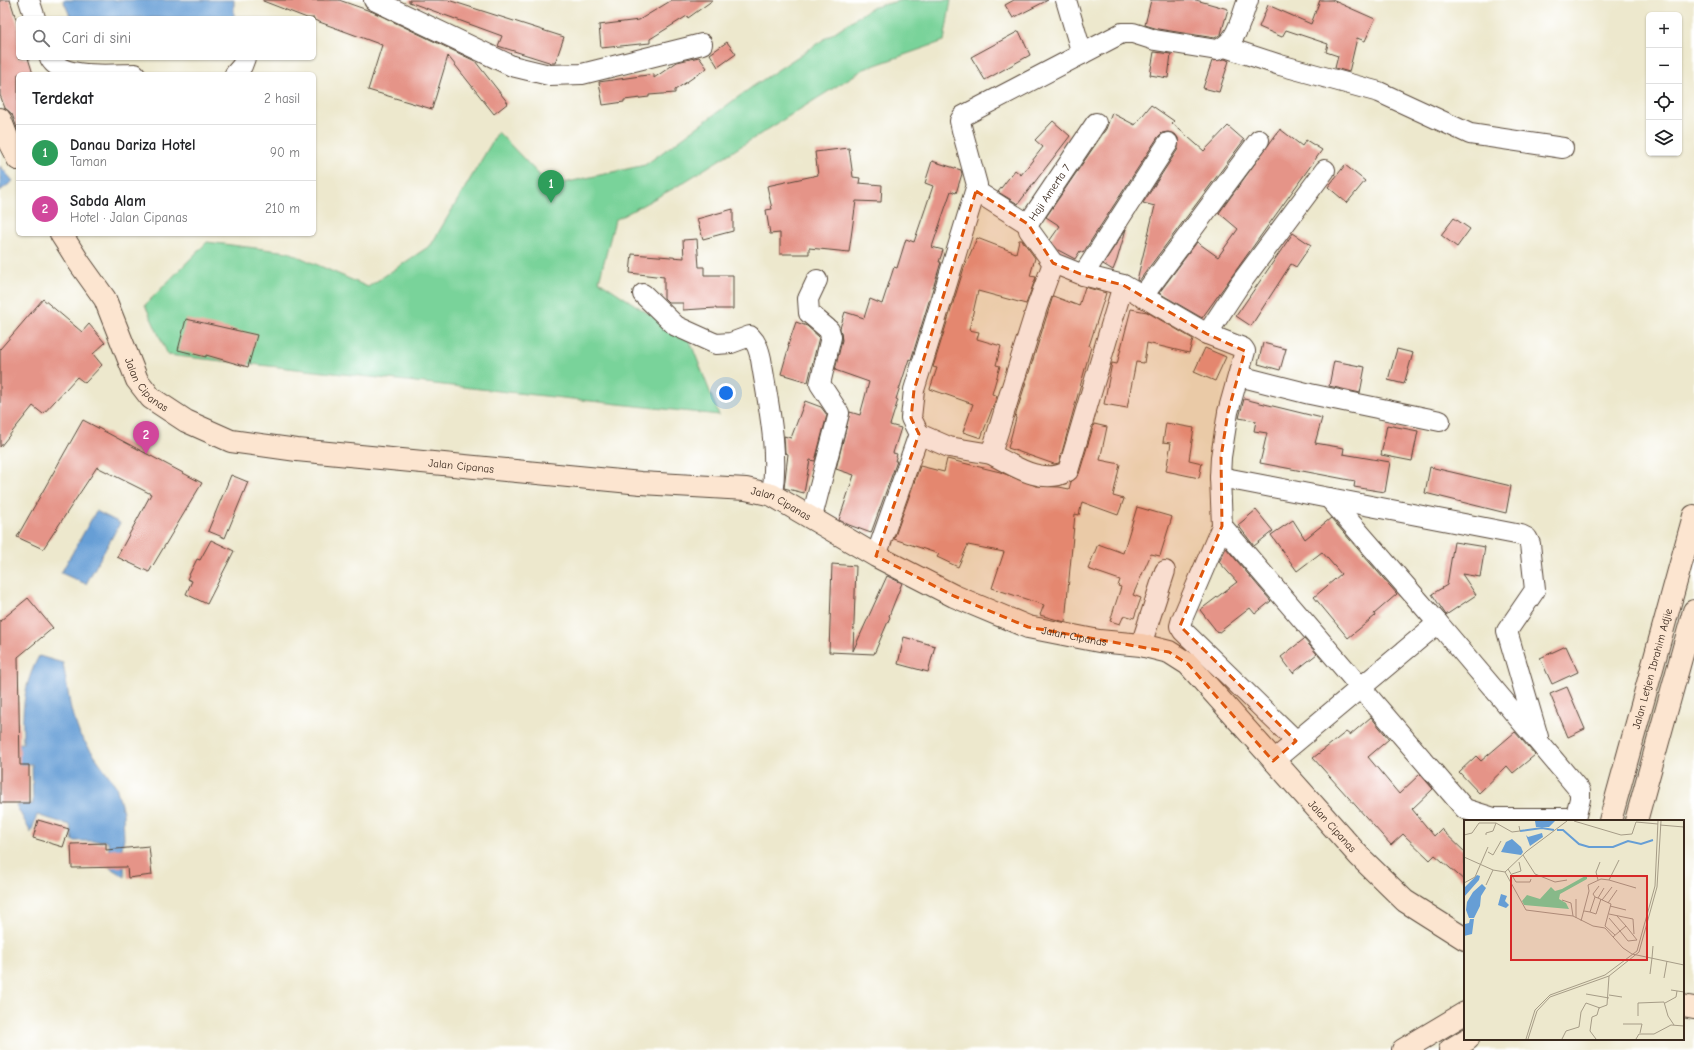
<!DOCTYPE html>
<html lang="id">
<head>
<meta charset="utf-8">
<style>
	:root { --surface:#fff; --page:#f6f6f6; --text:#202124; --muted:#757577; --line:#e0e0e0; --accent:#b5179e }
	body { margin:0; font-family:"Comic Neue",sans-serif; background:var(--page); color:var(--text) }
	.controls { position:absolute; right:12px; top:12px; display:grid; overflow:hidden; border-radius:6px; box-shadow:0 1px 3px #0004 }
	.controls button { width:36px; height:36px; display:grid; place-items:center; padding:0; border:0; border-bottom:1px solid var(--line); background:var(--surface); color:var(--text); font:20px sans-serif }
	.you { position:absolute; left:726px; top:393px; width:14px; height:14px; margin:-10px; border:3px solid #fff; border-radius:50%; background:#1a73e8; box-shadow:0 0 0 6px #1a73e833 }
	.badge { display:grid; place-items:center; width:26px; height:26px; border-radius:50%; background:var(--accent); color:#fff; font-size:13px; font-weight:700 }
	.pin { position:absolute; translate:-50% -33px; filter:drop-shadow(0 1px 2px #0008) }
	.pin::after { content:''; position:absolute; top:21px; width:14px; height:12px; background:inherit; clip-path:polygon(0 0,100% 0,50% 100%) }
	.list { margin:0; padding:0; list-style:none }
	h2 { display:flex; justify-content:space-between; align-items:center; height:52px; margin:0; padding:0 16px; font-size:17px }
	h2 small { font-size:13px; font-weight:400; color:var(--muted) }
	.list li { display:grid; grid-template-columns:26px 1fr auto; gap:12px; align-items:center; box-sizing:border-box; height:56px; padding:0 16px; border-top:1px solid var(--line) }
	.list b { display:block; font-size:15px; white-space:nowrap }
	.list p { margin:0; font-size:13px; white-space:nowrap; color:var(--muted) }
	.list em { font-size:13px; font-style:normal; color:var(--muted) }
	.icon { flex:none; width:22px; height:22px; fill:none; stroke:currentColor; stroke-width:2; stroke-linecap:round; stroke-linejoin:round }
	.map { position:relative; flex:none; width:1694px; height:1050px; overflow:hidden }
	.search { position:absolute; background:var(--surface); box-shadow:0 1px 3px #0004; left:16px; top:16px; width:300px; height:44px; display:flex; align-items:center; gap:10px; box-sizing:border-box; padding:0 14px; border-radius:6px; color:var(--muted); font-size:15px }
	.panel { position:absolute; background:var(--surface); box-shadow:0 1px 3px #0004; left:16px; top:72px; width:300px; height:164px; border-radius:6px }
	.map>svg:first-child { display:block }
	.green { fill:#79d39a; stroke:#5a7e5c }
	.water { fill:#669ed5; stroke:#50647a }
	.building { fill:#e59488 }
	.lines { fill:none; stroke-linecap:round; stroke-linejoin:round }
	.street-casing { stroke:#564638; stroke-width:22 }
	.secondary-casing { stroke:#564638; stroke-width:24 }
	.street { stroke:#fff; stroke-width:20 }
	.secondary { stroke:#fce5d0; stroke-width:22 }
	.marked { fill:#df570d; fill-opacity:0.2; stroke:#df570d; stroke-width:3; stroke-dasharray:8 5; stroke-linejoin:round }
	.labels { text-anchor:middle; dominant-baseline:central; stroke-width:3; stroke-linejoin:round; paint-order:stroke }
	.street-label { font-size:11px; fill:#3b2a1e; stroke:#fff }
	.inset-river { fill:none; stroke:#669ed5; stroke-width:2 }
	.inset-road { fill:none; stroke:#a69c87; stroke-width:1 }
	.view { fill:#d62828; fill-opacity:0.15; stroke:#d62828; stroke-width:2 }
	.inset-edge { fill:none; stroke:#3b2a1e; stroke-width:2 }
</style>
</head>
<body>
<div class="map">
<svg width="1694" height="1050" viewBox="0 0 1694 1050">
	<rect width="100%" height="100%" fill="#fff"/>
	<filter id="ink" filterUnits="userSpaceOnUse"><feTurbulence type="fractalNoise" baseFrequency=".025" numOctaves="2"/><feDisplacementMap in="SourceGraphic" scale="8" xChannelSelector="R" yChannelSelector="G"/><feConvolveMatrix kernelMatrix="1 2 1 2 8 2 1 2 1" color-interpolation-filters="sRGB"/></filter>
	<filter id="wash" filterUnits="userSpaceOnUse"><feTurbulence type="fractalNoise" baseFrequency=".012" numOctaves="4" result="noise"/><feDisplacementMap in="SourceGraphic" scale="16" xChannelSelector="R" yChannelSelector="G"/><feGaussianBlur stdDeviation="0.9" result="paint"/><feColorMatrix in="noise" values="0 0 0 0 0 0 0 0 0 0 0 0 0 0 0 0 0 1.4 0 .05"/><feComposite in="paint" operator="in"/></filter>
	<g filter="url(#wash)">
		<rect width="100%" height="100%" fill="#ede8cd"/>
		<!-- green -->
		<path class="green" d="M902,0H951L944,41L864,69L676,187L615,220L599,281L690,341L719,415L168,355L145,305L207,242L288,252L368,287L431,245L498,132L550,186L645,165L752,87L871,8Z"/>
		<!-- water -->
		<g class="water">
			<path d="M63,0H234V18H71Z"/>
			<path d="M0,166L13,181L0,191Z"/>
			<path d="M96,511L120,523L86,584L61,573Z"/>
			<path d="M39,656L63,663L71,710L80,735L116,786L123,812L124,838L122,848L125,877L110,868L108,841H73L70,825L37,815L31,833L16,805L33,804L32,764H13V744L23,743C22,711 23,685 39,656Z"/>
		</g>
		<g id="blocks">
			<!-- building -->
			<g class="building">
				<path d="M0,0H10L18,25V58H28L33,74H18V131L12,114L5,108L0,95Z"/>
				<path d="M263,0H339L373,12L475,61L508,103L494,114L448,56L432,109L368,90L382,45L314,20V18H307L263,1Z"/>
				<path d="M409,0H448L564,37L555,63H552L498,46L502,36L409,2Z"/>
				<path d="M672,0H713L688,18L687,16L650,39V43L601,48L599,25L639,20Z"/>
				<path d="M1014,0H1048L1013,18L1005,5Z"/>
				<path d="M1151,0H1196L1228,9L1221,34L1215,38L1158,29L1145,25Z"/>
				<path d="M1320,0H1332L1375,19L1365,41L1357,38L1349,72L1335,68L1338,56L1326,52L1328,44L1286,30L1282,37L1259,27L1268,5L1311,24Z"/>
				<path d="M1019,31L1030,55L985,80L971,57Z"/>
				<path d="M727,42L736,54L718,67L710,54Z"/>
				<path d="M1154,52L1171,54L1168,78L1150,75Z"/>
				<path d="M699,57L707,68L675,90V93L649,95V97L624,100V102L603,105L599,82L654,74V78L677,62Z"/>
				<path d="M1225,59L1229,61L1219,92L1203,88L1212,61Z"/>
				<path d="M1151,105L1174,121L1172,123L1204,151L1228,126L1244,140L1139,281L1137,280L1155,206L1143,203L1178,149V138L1175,134L1168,132L1162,133L1158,137L1083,253L1080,251L1075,259L1058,250L1050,240L1060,226L1046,217L1106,129L1112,113L1135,125Z"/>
				<path d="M1053,121L1070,136L1018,204L998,192L1015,170L1021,175L1043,147L1035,140Z"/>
				<path d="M1280,129L1302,146L1306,140L1322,150L1202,318L1159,293L1197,242L1218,257L1238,229L1219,213Z"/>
				<path d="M849,148L853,177L860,178L859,183L882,185L881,202L856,201L849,252L809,248V254H780V233L770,234L766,210L772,209L767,186L818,175L815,152Z"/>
				<path d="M932,161L961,170L962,174L956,193L951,191L932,247L943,250L939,262H941L911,360L909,359L896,399L898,400L890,425L901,428L893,453L897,454L895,461H897L871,533L849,525L839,520L854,475L836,469L850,412L860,415L869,382L835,370L842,340L840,328L845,312L864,318L870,299L882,304L894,267L897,268L906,239L914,242L933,186L925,183Z"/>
				<path d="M1345,165L1365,181L1347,203L1328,187Z"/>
				<path d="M733,209V231L703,239L697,219Z"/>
				<path d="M1454,218L1470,229L1457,247L1441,235Z"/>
				<path d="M1126,229L1117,260L1113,270L1103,264Z"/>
				<path d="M1293,233L1311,245L1296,267L1291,264L1251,326L1236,316Z"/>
				<path d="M977,238L1016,253L1019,240H1022L1035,258L1030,276L1036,277L1026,304L978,291L969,330L979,332L977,339L1001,346L996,365L1000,366L992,394L997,396L981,438L963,432L973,404L930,389L937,368L933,367L964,268Z"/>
				<path d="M697,239L699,267H704V275H733V309H716V308L683,310V303H669L664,298V277L630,273L632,254L684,258L683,240Z"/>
				<path d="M1085,287L1106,293L1089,346L1091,347L1059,463L1054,464L1008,448L1016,418L1015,417L1053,296L1079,306Z"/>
				<path d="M43,299L82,332L89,324L105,343L93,354L102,365L85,383L77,377L43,414L33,406L0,447V349Z"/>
				<path d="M1131,309L1147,312L1193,339L1189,353L1147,343L1144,363L1136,362L1127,408L1104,404L1112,363L1117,364Z"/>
				<path d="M186,319L257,335L248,367L206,355V357L178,350Z"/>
				<path d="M796,322L807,326L819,337L808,382L781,374L789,346L788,345Z"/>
				<path d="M1263,343L1286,349L1280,370L1258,364Z"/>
				<path d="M1205,348L1226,357L1215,381L1194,372Z"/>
				<path d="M1397,349L1413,353L1404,384L1388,380Z"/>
				<path d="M1334,361L1365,367L1360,393L1329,386Z"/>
				<path d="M1244,399L1322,418L1315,443L1344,448L1343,454L1390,462L1385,492L1354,487L1355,481L1260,463L1267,433L1254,431L1256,421L1239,418Z"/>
				<path d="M805,401L821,407L827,415L815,461L810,460L804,493L784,488L788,454L785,453L784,436L791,438Z"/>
				<path d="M83,420L202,483L149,572L117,557L151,494L97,467L43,549L17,537Z"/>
				<path d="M1166,423L1194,428L1189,460L1202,463L1199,478L1166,471L1171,443L1163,442Z"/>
				<path d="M1094,424L1107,427L1100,460L1120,464L1113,496L1124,499L1118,515L1082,502L1079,515L1075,514L1065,622L1040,615L1044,605L992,588L1004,552L968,545L958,567L937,557L939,554L894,539L920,466L944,472L947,459L1000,472L1036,486L1059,487L1069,489L1071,482L1079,474Z"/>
				<path d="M1387,425L1418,431L1412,461L1381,455Z"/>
				<path d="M1430,467L1511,486L1506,513L1425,493Z"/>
				<path d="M231,475L248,482L225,538L208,531Z"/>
				<path d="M1137,507L1172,517L1160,556L1151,554L1133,595L1141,598L1134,618L1124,615L1120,624L1110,621L1121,587L1118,586L1120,580L1088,569L1098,544L1123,553Z"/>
				<path d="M1256,510L1273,531L1254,546L1238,525Z"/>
				<path d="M1331,518L1397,594L1374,614L1375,616L1348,638L1314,597L1341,574L1322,552L1297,571L1271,535L1293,520L1305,539Z"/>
				<path d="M211,540L234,551L207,604L186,594L192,581L187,579L197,559L200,560Z"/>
				<path d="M1454,542L1485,547L1480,577L1462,574L1476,595L1446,615L1432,594L1447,585Z"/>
				<path d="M1226,548L1271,601L1255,614L1250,608L1218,633L1200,610L1237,582L1219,562Z"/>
				<path d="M832,564L856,566L853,651L887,576L902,583L889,616L890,617L874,654L829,652Z"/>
				<path d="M28,598L53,628L18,657L20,765H29V803H0V621Z"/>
				<path d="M904,637L935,646L928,672L898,664Z"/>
				<path d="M1304,639L1317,654L1293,673L1281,657Z"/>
				<path d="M1566,646L1578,672L1552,684L1540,658Z"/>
				<path d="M1567,687L1585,729L1568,737L1550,694Z"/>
				<path d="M1371,717L1389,739L1368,757L1399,794L1420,774L1433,789L1412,809L1434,836L1441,829L1465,852V881L1435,855L1430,860L1403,834L1391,845L1313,758L1346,732L1350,735Z"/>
				<path d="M1515,732L1535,755L1513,773L1507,766L1479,793L1459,772L1476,756L1481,761Z"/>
				<path d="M38,820L69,829L63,847L33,838Z"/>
				<path d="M106,843V850L149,846L152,875L128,878L127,867L72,868L71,844Z"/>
			</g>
		</g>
	</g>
	<g filter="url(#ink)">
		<use href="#blocks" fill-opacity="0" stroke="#564638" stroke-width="1"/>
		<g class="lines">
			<!-- street casing -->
			<g class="street-casing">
				<g id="street">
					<path d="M29,0L35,18"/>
					<path d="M374,0L512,66L549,75L582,74L702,44"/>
					<path d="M1066,0L1082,54"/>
					<path d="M1225,47L1280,65L1379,92L1470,134L1563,148"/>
					<path d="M50,58C61,80 114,74 135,74"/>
					<path d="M235,74L242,66L245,58"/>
					<path d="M976,191L1028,224"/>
					<path d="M1053,263L1083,275L1168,143"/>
					<path id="s1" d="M1053,263L1029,230L1028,224L1096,123"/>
					<path d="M1083,275L1123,285L1207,334L1243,348L1245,351L1228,412L1221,457L1220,477L1222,526L1182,619L1180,626L1183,631L1296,741"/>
					<path d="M643,294L676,326L716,344L731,343L750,336C757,343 759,350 761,359C768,404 779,449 772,495"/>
					<path d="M1142,297L1259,140"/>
					<path d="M1207,334L1240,284L1325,170"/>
					<path d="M1239,376L1310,394L1440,421"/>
					<path d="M919,434L949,447L991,454L1037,307L1053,263"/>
					<path d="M991,454C1014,466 1043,486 1068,471L1123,285"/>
					<path d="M1220,477L1521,535L1527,538L1530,544L1535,590L1507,631L1538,737"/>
					<path d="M1329,498L1438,623"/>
					<path d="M812,517L839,413L820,384L831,337L829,330L809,313L808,299L817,280"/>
					<path d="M1222,526L1465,809L1494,818H1570L1576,815L1580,799V791L1438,623L1273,761"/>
					<path d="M876,556L919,434L911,418L914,390L977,185L962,130L960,121L963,116L1122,33H1133L1155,40L1217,50C1238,42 1240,20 1248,0"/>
					<path d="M1141,645L1165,571"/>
				</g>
			</g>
			<!-- secondary casing -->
			<g class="secondary-casing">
				<g id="secondary">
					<path d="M0,119L9,142L18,159"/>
					<path id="s2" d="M61,234L80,264L105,299L137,380L151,398L186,421L231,441L297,450L641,483L746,489L772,495L876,556L954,596L1028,627L1099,641L1141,645L1169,652L1188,664L1360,857L1405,901L1465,939"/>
					<path id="s3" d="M1610,821L1694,516"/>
					<path d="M1636,821L1694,611"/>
					<path d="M1683,1006L1694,1008"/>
					<path d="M1403,1050L1465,1013"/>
					<path d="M1450,1050L1468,1039"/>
				</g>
			</g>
			<!-- street -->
			<use href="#street" class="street"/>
			<!-- secondary -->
			<use href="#secondary" class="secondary"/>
		</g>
	</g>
	<!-- marked area -->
	<path class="marked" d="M976,191L1028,224L1053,263L1083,275L1123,285L1207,334L1245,351L1228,412L1221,457L1222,526L1180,626L1296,741L1273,761L1188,664L1169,652L1028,627L954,596L876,556L919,434L911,418L914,390Z"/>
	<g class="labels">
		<!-- street labels -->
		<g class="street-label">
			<text stroke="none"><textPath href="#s1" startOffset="85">Haji Amerta 7</textPath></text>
			<text stroke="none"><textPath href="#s2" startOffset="175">Jalan Cipanas</textPath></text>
			<text stroke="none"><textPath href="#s2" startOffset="511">Jalan Cipanas</textPath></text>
			<text stroke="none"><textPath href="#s2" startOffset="835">Jalan Cipanas</textPath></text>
			<text stroke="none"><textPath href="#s2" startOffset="1159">Jalan Cipanas</textPath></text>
			<text stroke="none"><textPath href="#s3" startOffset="158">Jalan Letjen Ibrahim Adjie</textPath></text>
			<text stroke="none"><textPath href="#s2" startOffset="1495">Jalan Cipanas</textPath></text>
		</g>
	</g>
	<!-- overview -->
	<g transform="translate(1464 820)">
		<rect width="220" height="220" fill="#ede8cd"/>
		<path d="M123,55V59L96,74L95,79L102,83L105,89L60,85L58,81L63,75L76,79L87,67L91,71L98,69Z" fill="#79d39a"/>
		<path d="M71,1H91L85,7H72ZM78,13L79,17L66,26L62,15L64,17ZM48,19L57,27L59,32L57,35L37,32L42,22ZM13,55L16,56L15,60L0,77L1,67ZM18,64L22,68L17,76L16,86L10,98H5L2,90L3,82L9,72ZM37,74L43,76L41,81L45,85L42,88L34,85ZM6,99H10L8,114L0,116L1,104L5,103Z" fill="#669ed5"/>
		<path class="inset-river" d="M93,10H99L115,24L125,27H149L164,21L177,24L189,20M56,11L78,8L90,10"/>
		<path class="inset-road" d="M110,1L157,15L168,14L172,2L194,4M196,5L220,7M0,15L8,13L15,3H32L48,12L56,11L55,6M22,15V13L29,11L32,3M24,32L29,35L37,21M59,35L71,54L91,62L103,60M0,37L29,50L41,52M44,49L52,62H66L67,59M41,52L62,90L109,96L129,106L141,108L159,128L168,134L220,145M41,52L63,31L103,1M48,54L57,51L55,42M134,60L132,52L136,42M145,60L172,68M0,63L11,57L24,27M22,65L29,50M131,77L129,74L135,66M134,78L147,84L141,106L151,115M98,80L107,83L109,96M138,80L148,67M144,83L153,70M146,86L162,90M120,91L126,92L131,77L134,78L140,68M126,92L132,94L137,79M145,94L169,99L170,114M153,96L162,106M112,98V79M145,98L156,111L164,121L173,120L162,106L156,111L149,117M117,101L125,71L124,65L137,59L145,60L155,40M188,138L189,126M186,154L188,138M200,158L203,141M207,170L220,172M122,174L145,178M145,175L158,177M201,183L212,177L213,171M174,196V183L200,182L204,196L210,205M159,204H178L176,213M62,219L71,190L86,175L141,155L173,131L191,66L194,1M64,219L73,191L86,177L145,156L175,132L193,67L197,1M98,219L102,211L115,207L117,192L122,183L136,188M132,219L126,211L128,197L133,195L135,188L143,185L145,156M172,219L175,214H190L207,205L220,206"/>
		<path class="view" d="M47,56H183V140H47Z"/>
		<rect width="220" height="220" class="inset-edge"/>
	</g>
</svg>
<div class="controls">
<button>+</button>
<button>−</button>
<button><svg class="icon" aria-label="locate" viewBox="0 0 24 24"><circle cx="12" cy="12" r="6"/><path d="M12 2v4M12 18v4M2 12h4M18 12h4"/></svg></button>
<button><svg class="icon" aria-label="layers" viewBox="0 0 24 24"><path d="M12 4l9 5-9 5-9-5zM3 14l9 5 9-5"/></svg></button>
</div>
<div class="you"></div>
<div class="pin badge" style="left:551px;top:203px;background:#2e9e5b">1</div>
<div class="pin badge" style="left:146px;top:454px;background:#d1479c">2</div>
<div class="search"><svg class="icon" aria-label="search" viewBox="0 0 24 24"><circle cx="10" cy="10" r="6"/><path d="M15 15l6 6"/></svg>Cari di sini</div>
<section class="panel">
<h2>Terdekat<small>2 hasil</small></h2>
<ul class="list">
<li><span class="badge" style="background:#2e9e5b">1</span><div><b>Danau Dariza Hotel</b><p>Taman</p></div><em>90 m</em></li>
<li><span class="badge" style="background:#d1479c">2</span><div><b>Sabda Alam</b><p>Hotel · Jalan Cipanas</p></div><em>210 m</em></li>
</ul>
</section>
</div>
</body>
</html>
